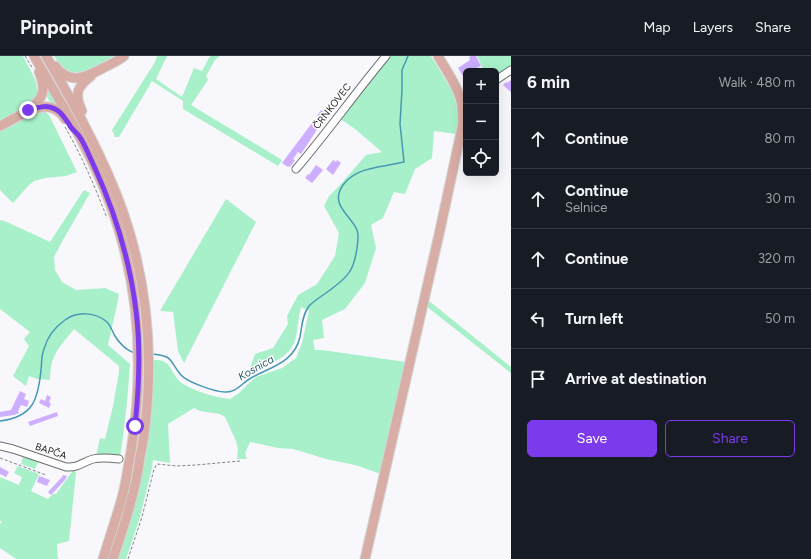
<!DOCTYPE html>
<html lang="en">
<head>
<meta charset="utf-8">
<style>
	:root { --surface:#171b24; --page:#20242c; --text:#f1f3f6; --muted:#9ea1a6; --line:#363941; --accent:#7c3aed }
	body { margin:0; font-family:Figtree,sans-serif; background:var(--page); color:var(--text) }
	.controls { position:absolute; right:12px; top:12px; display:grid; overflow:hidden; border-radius:6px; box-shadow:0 4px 16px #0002 }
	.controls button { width:36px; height:36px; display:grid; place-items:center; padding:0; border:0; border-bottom:1px solid var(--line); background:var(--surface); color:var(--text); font:20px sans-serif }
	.stop { position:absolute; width:12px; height:12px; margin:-9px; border:3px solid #7c3aed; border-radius:50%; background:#fff }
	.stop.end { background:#7c3aed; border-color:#fff; box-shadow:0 1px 4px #0008 }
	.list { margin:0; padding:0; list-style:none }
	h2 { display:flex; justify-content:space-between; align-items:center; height:52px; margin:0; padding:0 16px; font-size:17px }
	h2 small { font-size:13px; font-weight:400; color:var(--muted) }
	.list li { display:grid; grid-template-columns:26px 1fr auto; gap:12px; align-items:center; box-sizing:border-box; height:60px; padding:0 16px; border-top:1px solid var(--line) }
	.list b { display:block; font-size:15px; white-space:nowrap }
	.list p { margin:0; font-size:13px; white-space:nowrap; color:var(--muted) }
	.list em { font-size:13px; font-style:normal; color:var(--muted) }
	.actions { display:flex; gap:8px; padding:12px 16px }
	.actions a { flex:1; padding:9px 0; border:1px solid var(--accent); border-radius:6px; text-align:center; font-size:14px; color:var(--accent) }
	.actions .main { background:var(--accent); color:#fff }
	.icon { flex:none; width:22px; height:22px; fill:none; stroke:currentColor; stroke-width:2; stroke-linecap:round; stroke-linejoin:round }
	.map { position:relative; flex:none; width:511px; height:503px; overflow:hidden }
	header { display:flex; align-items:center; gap:24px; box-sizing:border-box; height:56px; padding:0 20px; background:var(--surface); border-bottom:1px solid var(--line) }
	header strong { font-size:19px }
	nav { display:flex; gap:22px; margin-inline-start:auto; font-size:14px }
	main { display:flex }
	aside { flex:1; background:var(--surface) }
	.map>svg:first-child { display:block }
	.green { fill:#a8f0ca }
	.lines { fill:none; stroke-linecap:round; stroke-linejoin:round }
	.stream { stroke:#4798b3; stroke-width:1.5 }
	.building { fill:#cdaeff }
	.minor-casing { stroke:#6e6e71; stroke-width:9 }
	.major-casing { stroke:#d6d6d7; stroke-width:11 }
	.path { stroke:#828284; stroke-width:1; stroke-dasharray:3 2; stroke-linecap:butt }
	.minor { stroke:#fff; stroke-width:7 }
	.major { stroke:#d8ada6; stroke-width:9 }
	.route { stroke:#7c3aed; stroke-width:5 }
	.labels { text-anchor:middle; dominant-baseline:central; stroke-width:3; stroke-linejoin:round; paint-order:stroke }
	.street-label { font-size:10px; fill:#1e1e1f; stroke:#fff }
	.water-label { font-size:11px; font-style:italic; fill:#285869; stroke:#fff }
</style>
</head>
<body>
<header>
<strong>Pinpoint</strong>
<nav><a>Map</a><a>Layers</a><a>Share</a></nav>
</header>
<main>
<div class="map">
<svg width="511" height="503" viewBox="0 0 511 503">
	<rect width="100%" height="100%" fill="#f8f8fc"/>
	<!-- green -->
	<g class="green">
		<path d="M0,0H23L32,17L36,26L37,33V40L30,51L0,67Z"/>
		<path d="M54,0H114C91,13 72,30 54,0Z"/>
		<path d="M157,0H167L156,23L182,41L194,12L202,15L210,0H220L215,4L206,20L208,24L191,49L282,104L278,110L183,53V45L152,25L119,81H115L112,74L155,6Z"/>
		<path d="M390,0H431L451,33L456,47L459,69L456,78L434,75L432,102L415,113L405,138L394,136L383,162L371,169L376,192L365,227L345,253L322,264L324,282L313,284L315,294H322L406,306L381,418L355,409L326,403L293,393L278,392L250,386L245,397L247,403H237L238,393L236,385L225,361L220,358L200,355L194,352L168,368L170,407L153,404L152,412L140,461L126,503H117C129,461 143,418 149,375C153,351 152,327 153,304C157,304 162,304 165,306C171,309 174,322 183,328C197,336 214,341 230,343L239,337L248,328L256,321L282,312L296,302L302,287L309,255L301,251C298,262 298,274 295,285C288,304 265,310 248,317L255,298L273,292L288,268L287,260L298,239L317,228L335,200L339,177L324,150L329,140L340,129L366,99L382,96L355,73L339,62L381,10Z"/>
		<path d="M477,0H511V11L496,22V15H484Z"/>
		<path d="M46,31L48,32L59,51L52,49L45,38Z"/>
		<path d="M38,54L45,56L49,59L77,116L66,120L45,122L34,125L29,129L13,147L0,134V73Z"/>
		<path d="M84,134L90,137L63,184L54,201L55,214L62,226L76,234L105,232L119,238L117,249L108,289L130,308C128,339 125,370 120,401L96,400L100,382L105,383L113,350L119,316V310L74,273C59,292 50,299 50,324L37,323L29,320L26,330L13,320L29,290L24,283L30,276L0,253V165L1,164L7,166L50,186Z"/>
		<path d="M226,143L256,166L184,307L178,295L173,256L160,255Z"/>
		<path d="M428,244L511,311V317L426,250Z"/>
		<path d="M24,398L39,404L35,413L21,408Z"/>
		<path d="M18,410L39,418L31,435L48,443L53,438H56L74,413L76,417L69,485L57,488L58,503H16L0,492V468L2,466L0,465V421L19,429L22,421L14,417Z"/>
	</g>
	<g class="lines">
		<!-- stream -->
		<g class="stream">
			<path d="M151,298C175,300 168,304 181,319C187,326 215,336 225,336C236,337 242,327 251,322C270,311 294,307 300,281C302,271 302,259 309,250C314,245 320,241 326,237C333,232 346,222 350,215C354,209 356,199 357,192C358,186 359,180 357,174C351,159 329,149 343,129C354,114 372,112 389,109C394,108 399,107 404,106L400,68L402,33V14L408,0"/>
			<path d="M0,365C33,361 38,344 41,314C42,307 41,300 44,293C47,282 55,271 65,264C77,255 96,256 107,266C111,270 112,275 115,280C119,287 127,295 135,297"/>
		</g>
	</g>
	<!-- building -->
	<g class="building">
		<path d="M471,0H476L481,10L470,15H466V18L463,20L458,12L470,4L469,1Z"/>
		<path d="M511,24V36L503,29L506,26L507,27Z"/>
		<path d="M321,54L329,59L324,66L317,60Z"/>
		<path d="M312,67L318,72L301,98L298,96L293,103L295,104L290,111L289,110L288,111L282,107Z"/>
		<path d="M333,104L336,106L337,104L341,107L333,119L326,113Z"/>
		<path d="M316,109L323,114L312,127L305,122L308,118L309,119Z"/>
		<path d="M20,335L26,338L24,343L29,345L27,351L21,349L18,355L19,357L14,359L0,361V356L11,354Z"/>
		<path d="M47,339L51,341L49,346L51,348L49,352L39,347L41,343L45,345Z"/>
		<path d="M57,356L58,360L30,370L28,366Z"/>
		<path d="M0,411L9,416L6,421L0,418Z"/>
		<path d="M63,419L67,420L65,424L51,439L48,436L62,421Z"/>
		<path d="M39,420L50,424L47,430L37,426Z"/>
	</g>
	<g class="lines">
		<!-- minor casing -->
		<g class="minor-casing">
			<g id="minor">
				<path d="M496,24L511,14"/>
				<path d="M296,113C327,77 355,37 386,0"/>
				<path d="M0,390L13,393L66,411C79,412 82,406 93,403C101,401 111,402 119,403"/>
			</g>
		</g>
		<!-- major casing -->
		<g class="major-casing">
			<g id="major">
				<path d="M34,0C61,47 90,94 109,145C140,227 145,309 131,395C128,411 126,427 122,442C116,463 109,483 103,503"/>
				<path d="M46,0C73,46 100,95 119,145C146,217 154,295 145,371C144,381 142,391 140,401C138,416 135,431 131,445C126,465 119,484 113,503"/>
				<path d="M55,10C70,30 87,21 105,11C111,8 118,5 124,0"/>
				<path d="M31,52C44,42 46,32 39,16"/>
				<path d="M82,55C74,38 77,31 91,20"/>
				<path d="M0,70C20,61 48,36 65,63"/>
				<path d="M365,503L440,174L463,67C462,59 463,52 461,45C457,29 446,14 438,0"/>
			</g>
		</g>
		<!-- path -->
		<g class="path">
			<path d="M25,0L33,13"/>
			<path d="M65,71C82,100 95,131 107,162"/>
			<path d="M0,402L46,419"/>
			<path d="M128,503L142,461L154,413L157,408L177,410L196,409L240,405"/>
		</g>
		<!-- minor -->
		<use href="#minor" class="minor"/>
		<!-- major -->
		<use href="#major" class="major"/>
	</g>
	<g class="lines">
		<!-- route -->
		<path class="route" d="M28,54C37,52 46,48 55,53C62,56 64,62 69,68C71,73 76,76 79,80C85,88 89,100 94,110C115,156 130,205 136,255C141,293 139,332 135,370"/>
	</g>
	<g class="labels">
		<!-- street labels -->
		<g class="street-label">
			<text transform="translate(332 50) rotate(-52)">ČRNKOVEC</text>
			<text transform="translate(51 395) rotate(18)">BAPČA</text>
		</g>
		<!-- water labels -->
		<g class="water-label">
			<text transform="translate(256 312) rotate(-30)">Kosnica</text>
		</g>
	</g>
</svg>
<div class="controls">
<button>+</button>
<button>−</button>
<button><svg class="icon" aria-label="locate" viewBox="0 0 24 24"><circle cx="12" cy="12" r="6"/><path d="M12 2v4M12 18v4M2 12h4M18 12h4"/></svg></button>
</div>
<div class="stop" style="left:135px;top:370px"></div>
<div class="stop end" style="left:28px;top:54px"></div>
</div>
<aside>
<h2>6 min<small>Walk · 480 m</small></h2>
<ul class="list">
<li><svg class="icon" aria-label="ahead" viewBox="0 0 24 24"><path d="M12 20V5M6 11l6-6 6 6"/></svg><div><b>Continue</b></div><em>80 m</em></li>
<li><svg class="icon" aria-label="ahead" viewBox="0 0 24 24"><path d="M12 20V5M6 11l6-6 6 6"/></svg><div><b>Continue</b><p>Selnice</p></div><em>30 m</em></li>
<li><svg class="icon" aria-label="ahead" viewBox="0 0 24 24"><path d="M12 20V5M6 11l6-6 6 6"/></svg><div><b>Continue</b></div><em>320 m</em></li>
<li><svg class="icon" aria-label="left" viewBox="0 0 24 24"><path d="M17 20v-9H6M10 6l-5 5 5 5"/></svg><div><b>Turn left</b></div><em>50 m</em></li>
<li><svg class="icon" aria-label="arrive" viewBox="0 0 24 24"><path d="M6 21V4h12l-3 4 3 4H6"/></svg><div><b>Arrive at destination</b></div></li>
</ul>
<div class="actions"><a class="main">Save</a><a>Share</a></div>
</aside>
</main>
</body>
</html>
